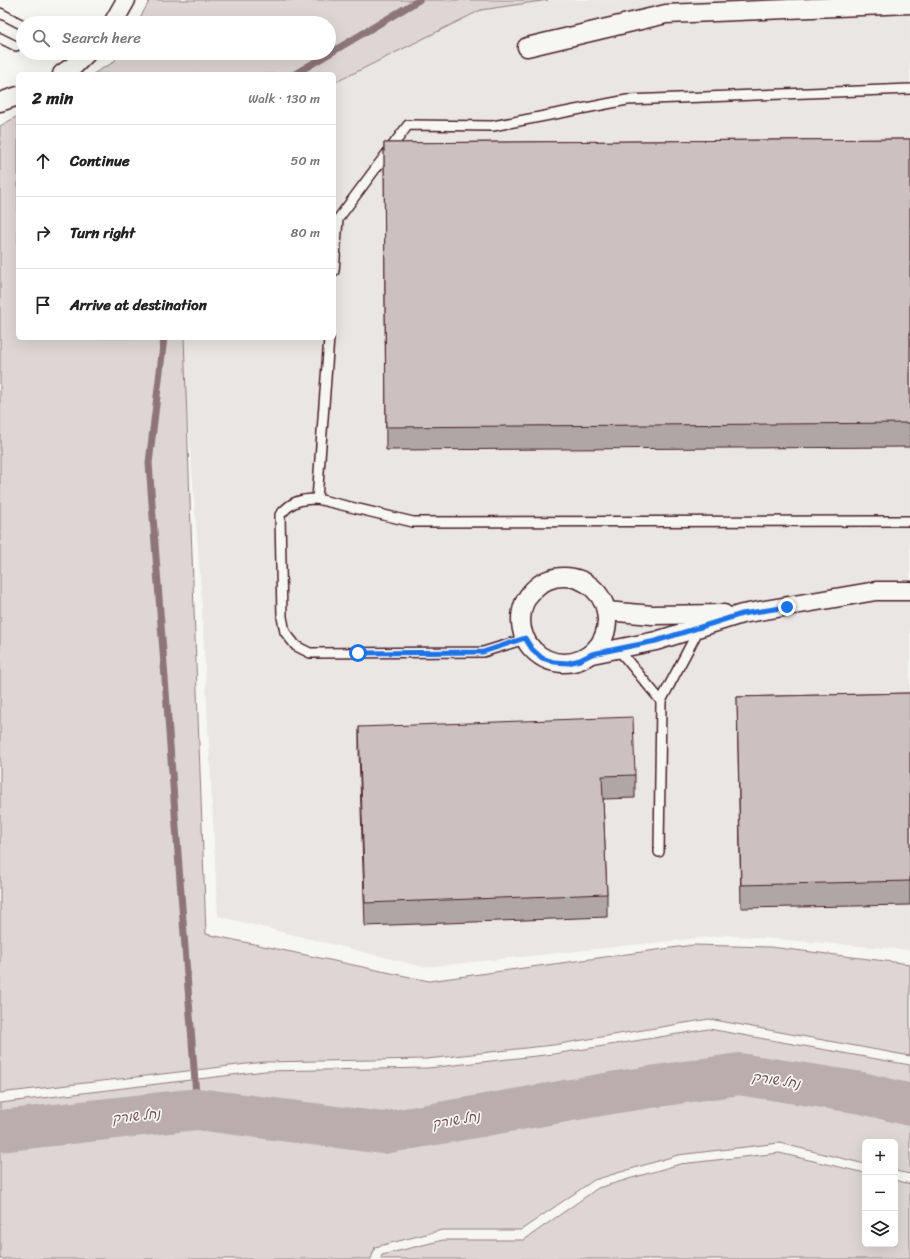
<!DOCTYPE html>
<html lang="en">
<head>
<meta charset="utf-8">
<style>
	:root { --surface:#fff; --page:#f2f2f2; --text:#222; --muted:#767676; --line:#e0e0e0 }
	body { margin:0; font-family:Sriracha,"Playpen Sans Hebrew",sans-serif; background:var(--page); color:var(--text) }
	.controls { position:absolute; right:12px; bottom:12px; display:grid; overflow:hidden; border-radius:6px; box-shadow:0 4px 16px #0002 }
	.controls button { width:36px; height:36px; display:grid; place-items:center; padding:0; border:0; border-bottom:1px solid var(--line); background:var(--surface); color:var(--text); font:20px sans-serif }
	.stop { position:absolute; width:12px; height:12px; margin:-9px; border:3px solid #1a73e8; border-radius:50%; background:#fff }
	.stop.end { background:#1a73e8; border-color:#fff; box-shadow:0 1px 4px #0008 }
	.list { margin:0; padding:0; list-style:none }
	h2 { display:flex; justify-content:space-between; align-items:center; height:52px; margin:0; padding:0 16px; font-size:17px }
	h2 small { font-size:13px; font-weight:400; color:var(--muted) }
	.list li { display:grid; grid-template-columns:26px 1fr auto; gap:12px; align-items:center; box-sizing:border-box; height:72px; padding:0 16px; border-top:1px solid var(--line) }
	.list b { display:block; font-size:15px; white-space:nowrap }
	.list em { font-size:13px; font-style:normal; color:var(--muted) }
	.icon { flex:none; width:22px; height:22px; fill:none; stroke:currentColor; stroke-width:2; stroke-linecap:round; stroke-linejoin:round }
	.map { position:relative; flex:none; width:910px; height:1259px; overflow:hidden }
	.search { position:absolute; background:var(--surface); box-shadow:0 4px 16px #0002; left:16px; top:16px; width:320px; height:44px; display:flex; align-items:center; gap:10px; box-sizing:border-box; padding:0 14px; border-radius:22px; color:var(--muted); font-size:15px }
	.panel { position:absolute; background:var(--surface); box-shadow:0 4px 16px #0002; left:16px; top:72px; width:320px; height:268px; border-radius:6px }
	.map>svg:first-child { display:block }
	.built { fill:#e9e6e3 }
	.green { fill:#ddd6d5; stroke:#947a80 }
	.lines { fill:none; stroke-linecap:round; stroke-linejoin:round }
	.stream { stroke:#8e747a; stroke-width:7 }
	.river { stroke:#bbadae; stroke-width:42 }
	.service-casing { stroke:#4a1f2b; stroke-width:12 }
	.minor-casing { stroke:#4a1f2b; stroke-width:21 }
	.service { stroke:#f6f6f2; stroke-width:9 }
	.minor { stroke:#f6f6f2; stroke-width:18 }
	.wall { fill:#afa6a5; stroke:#4a1f2b }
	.building { fill:#ccc1c0; stroke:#4a1f2b }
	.route { stroke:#1a73e8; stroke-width:5 }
	.labels { text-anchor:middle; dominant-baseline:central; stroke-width:3.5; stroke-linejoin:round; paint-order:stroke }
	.water-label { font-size:13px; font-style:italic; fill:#6c4a52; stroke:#f6f6f2 }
</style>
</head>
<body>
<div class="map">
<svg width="910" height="1259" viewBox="0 0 910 1259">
	<rect width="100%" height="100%" fill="#f6f6f2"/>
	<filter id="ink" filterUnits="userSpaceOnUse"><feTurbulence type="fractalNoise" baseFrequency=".025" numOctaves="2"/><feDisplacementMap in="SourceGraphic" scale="8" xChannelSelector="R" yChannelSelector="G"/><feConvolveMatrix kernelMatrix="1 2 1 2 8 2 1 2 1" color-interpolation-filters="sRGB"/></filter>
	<g filter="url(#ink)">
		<!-- built -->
		<path class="built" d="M533,0H910V950L727,935L424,967L218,916L201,589L182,338H334V80L476,9Z"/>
		<!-- green -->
		<g class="green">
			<path d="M150,0H548L481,10L334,83V74H93L114,62L119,53H329V23H137Z"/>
			<path d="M18,116V338H184L206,934L429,981L693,945L770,947L910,964V1056L709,1019L553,1045L427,1059L264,1062L0,1093V126Z"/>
			<path d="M709,1029L910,1065V1174L895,1171V1142H865V1164L779,1143L678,1155L594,1180L521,1230H442L375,1247L371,1259H0V1103L265,1071L428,1068L554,1054Z"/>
			<path d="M779,1153L865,1173V1244H895V1180L910,1184V1259H381L382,1255L443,1240H524L598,1188L680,1164Z"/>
		</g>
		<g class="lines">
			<!-- stream -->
			<g class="stream">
				<path d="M295,74L419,0"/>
				<path d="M164,338L149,463L197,1109"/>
			</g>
			<!-- river -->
			<path class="river" d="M0,1131L197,1109L383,1133L617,1092L739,1074L862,1093L910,1105"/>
			<!-- service casing -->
			<g class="service-casing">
				<g id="service">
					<path d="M0,13L23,25"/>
					<path d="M0,38L16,46"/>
					<path d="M334,271L338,219L408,125L493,126L627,100L910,89"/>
					<path d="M317,499L329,338"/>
					<path d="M525,639L483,652L310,653L296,646L285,632L282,617L280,515C291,502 299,499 317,499L413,522L910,521"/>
					<path d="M618,649L661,701"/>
					<path d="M659,852L661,701L699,629"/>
				</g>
			</g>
			<!-- minor casing -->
			<g class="minor-casing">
				<g id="minor">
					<path d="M113,23L126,0"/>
					<path d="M527,47L666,14L910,4"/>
					<path d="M62,74L75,65L87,53"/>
					<path d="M0,102L18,96"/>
					<circle cx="564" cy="620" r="43"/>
					<path d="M606,611L652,615L724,614"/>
					<path d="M592,654L656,641L742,614L876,591H910"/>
				</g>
			</g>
			<!-- service -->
			<use href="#service" class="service"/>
			<!-- minor -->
			<use href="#minor" class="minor"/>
		</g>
		<!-- wall -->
		<g class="wall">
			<path d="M910,139V447L386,450L384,143Z"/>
			<path d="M910,693V905L741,908L737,697Z"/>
			<path d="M359,727L635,775V798L603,799L607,894V917L365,926L359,750Z"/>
		</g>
		<!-- building -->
		<g class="building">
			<path d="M910,139V423L386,427L384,143Z"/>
			<path d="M910,693V881L741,885L737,697Z"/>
			<path d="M633,717L635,775L602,776L607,894L365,903L359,727Z"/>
		</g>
	</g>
	<g class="lines" filter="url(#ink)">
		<!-- route -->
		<path class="route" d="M358,653L483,652L525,638L532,649L542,658L554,662L568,663L580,660L592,654L656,641L742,614L787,607"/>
	</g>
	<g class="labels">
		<!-- water labels -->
		<g class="water-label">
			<text transform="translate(776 1080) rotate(9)">נחל שורק</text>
			<text transform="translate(136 1116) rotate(-6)">נחל שורק</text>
			<text transform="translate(456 1120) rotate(-10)">נחל שורק</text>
		</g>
	</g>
</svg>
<div class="controls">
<button>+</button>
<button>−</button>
<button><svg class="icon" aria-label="layers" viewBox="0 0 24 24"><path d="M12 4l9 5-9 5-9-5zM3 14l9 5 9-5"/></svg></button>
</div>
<div class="stop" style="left:358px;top:653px"></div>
<div class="stop end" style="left:787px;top:607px"></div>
<div class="search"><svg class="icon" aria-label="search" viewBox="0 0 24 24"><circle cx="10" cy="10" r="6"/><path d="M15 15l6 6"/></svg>Search here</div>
<section class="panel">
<h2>2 min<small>Walk · 130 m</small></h2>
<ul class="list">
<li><svg class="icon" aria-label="ahead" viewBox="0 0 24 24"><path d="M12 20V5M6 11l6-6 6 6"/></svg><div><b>Continue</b></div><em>50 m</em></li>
<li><svg class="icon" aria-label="right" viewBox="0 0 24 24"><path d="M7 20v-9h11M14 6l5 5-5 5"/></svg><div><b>Turn right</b></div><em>80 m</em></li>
<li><svg class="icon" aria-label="arrive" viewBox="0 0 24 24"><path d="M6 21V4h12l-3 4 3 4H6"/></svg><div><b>Arrive at destination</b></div></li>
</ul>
</section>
</div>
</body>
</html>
